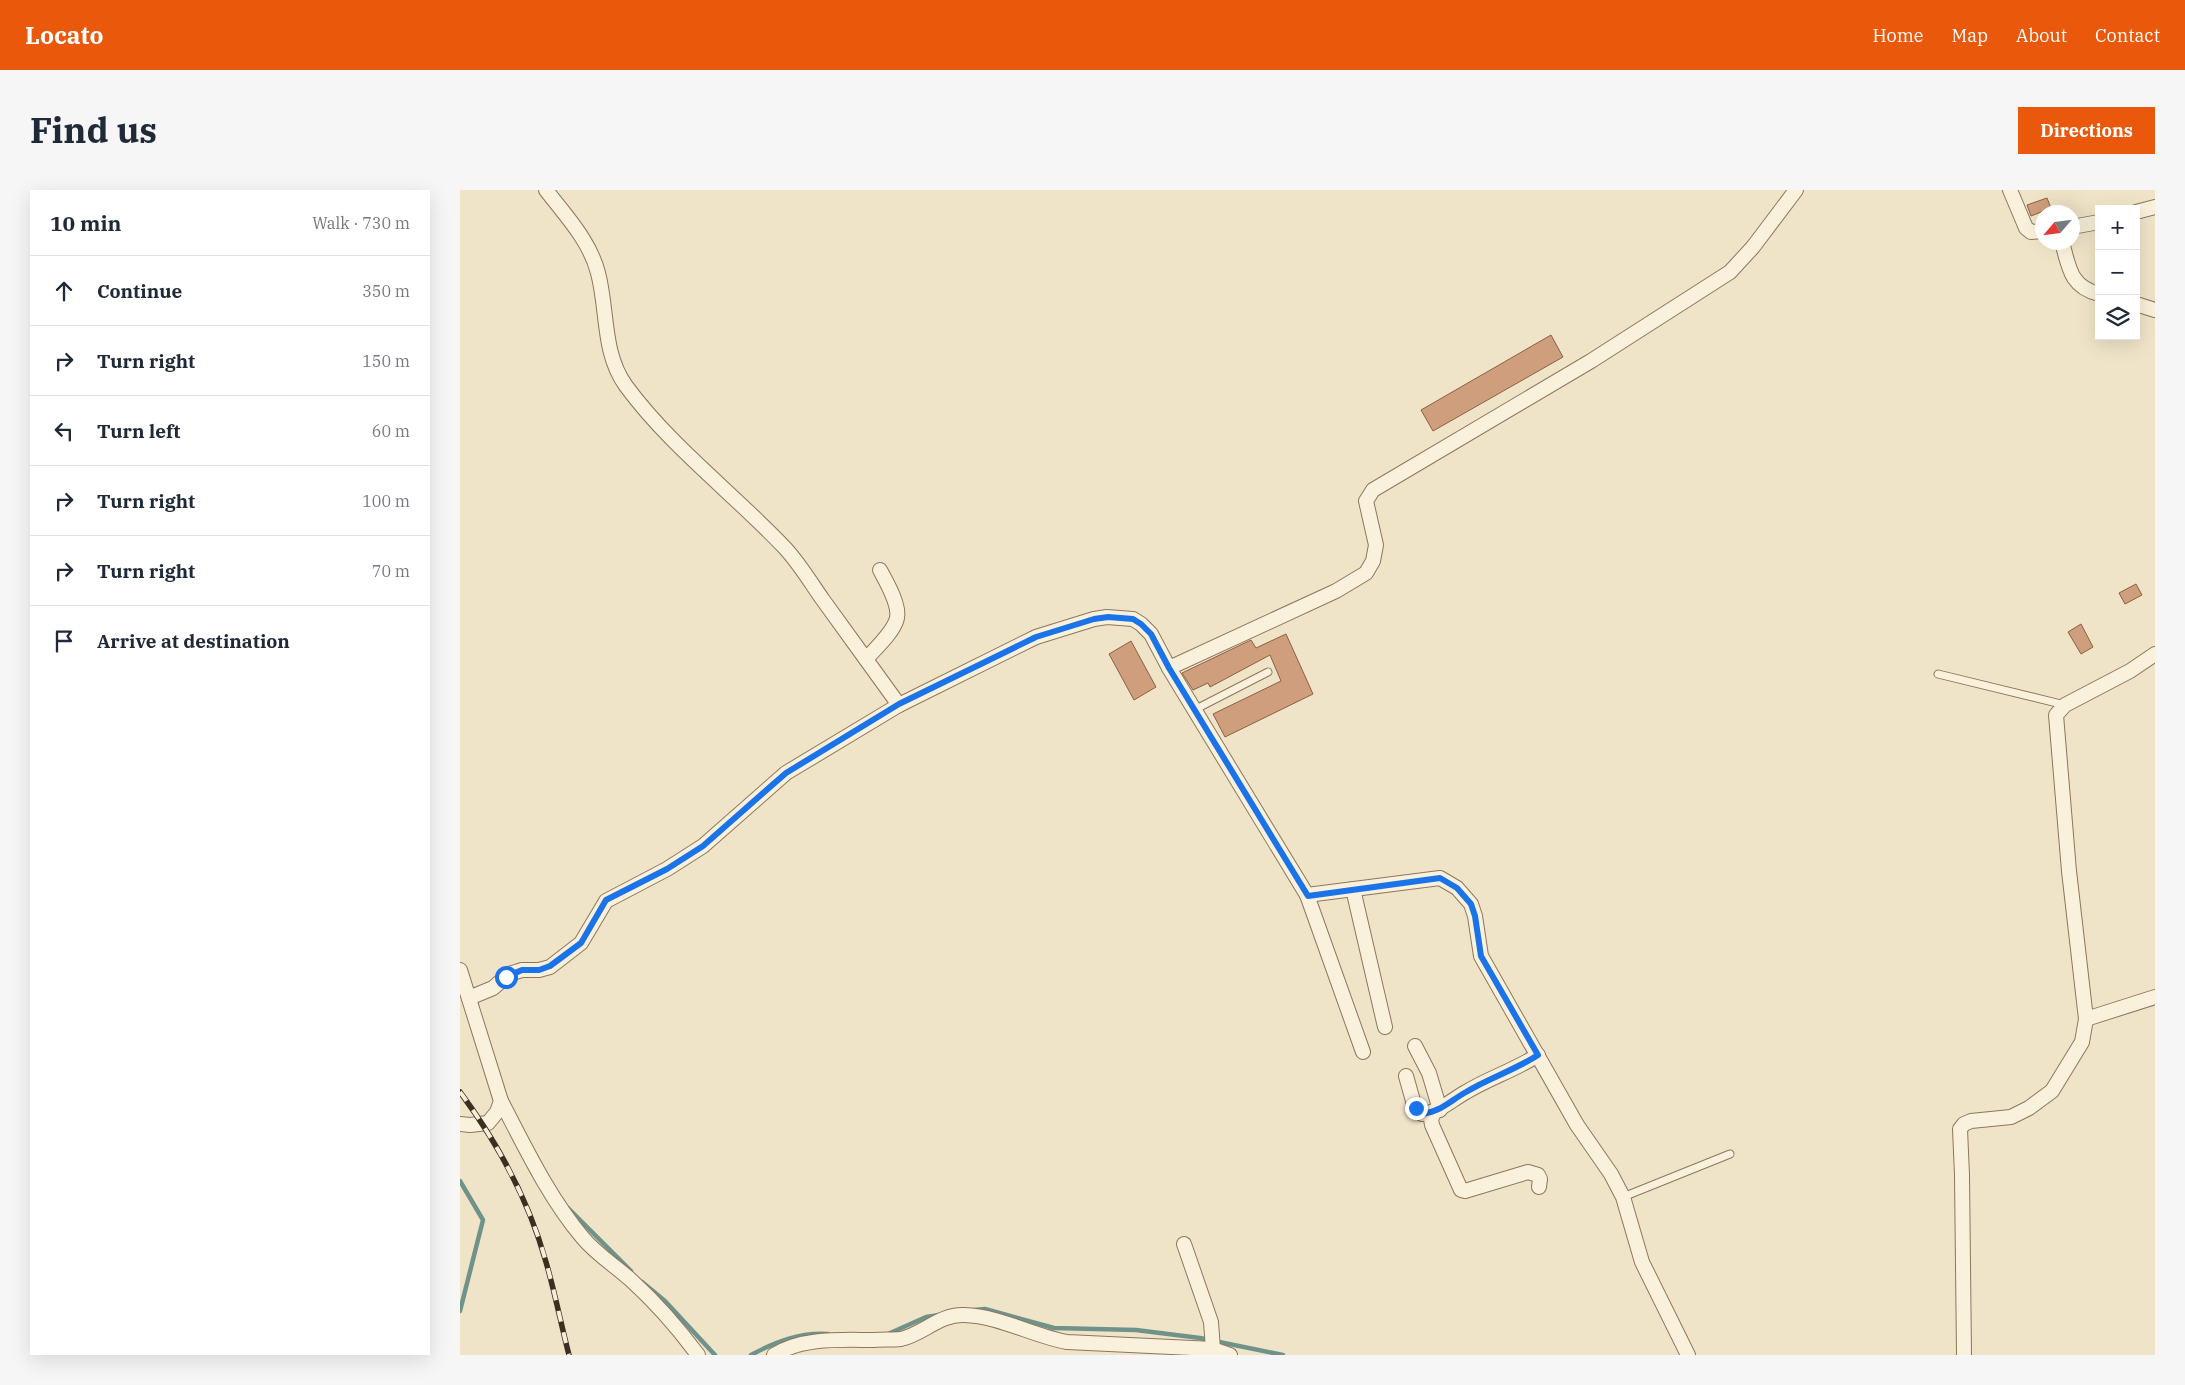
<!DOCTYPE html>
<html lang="en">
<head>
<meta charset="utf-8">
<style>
	:root { --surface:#fff; --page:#f6f6f7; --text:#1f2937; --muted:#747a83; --line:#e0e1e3; --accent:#ea580c }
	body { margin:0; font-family:"IBM Plex Serif",serif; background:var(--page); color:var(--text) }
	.controls { position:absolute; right:15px; top:15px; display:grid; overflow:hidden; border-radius:0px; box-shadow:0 5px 20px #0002 }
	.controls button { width:45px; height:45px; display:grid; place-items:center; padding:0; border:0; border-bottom:1px solid var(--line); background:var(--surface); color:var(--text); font:25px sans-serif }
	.compass { position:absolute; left:1575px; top:15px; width:45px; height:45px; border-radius:50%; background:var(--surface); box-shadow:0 5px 20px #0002; rotate:242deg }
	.stop { position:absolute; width:15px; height:15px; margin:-11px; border:4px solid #1a73e8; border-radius:50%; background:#fff }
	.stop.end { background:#1a73e8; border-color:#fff; box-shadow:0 1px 5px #0008 }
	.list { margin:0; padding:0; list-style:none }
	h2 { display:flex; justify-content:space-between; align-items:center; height:65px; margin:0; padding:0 20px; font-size:21px }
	h2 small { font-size:16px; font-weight:400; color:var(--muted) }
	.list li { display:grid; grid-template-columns:32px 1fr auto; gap:15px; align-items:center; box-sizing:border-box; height:70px; padding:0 20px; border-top:1px solid var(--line) }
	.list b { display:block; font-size:19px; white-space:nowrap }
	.list em { font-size:16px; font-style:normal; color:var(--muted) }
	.icon { flex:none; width:28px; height:28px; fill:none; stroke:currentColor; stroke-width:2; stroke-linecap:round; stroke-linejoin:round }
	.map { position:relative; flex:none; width:1695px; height:1165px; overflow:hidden; border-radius:0px }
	header { display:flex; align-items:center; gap:30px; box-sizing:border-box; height:70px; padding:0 25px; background:var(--accent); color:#fff }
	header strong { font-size:24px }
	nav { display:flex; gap:28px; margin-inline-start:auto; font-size:18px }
	.intro { display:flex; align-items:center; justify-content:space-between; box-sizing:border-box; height:120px; padding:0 30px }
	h1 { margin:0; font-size:35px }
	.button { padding:12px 22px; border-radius:0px; background:var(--accent); color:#fff; font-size:18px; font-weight:700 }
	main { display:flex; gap:30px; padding:0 30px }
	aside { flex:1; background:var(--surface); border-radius:0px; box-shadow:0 5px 20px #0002 }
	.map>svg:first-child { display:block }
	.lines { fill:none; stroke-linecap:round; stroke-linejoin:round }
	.stream { stroke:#6f938a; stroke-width:4.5 }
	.building { fill:#cf9f7d; stroke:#8d5f41 }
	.lane-casing { stroke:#8d765c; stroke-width:9 }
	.street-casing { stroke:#8d765c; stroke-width:16 }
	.lane { stroke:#faf1dc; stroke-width:7 }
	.street { stroke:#faf1dc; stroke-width:14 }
	.rail-casing { stroke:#3d2e20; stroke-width:5.5 }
	.rail { stroke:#f7eed8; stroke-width:4; stroke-dasharray:11; stroke-linecap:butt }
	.route { stroke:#1a73e8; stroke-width:6 }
</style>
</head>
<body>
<header>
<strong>Locato</strong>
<nav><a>Home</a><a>Map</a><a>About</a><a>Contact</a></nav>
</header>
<div class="intro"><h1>Find us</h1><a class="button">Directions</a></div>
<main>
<aside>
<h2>10 min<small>Walk · 730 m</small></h2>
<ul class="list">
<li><svg class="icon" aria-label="ahead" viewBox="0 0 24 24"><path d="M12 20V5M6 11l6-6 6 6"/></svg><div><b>Continue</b></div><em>350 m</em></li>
<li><svg class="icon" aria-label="right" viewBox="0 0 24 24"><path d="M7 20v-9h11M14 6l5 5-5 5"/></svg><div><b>Turn right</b></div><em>150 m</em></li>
<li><svg class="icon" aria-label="left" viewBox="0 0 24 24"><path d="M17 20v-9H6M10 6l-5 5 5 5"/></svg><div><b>Turn left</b></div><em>60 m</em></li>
<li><svg class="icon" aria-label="right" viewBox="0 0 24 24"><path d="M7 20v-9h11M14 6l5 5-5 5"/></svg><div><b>Turn right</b></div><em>100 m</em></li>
<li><svg class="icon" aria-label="right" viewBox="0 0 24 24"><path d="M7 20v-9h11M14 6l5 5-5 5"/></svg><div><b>Turn right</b></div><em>70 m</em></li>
<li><svg class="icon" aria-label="arrive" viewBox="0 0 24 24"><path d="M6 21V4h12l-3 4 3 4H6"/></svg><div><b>Arrive at destination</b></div></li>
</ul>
</aside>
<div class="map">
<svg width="1695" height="1165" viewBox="0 0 1695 1165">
	<rect width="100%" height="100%" fill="#f0e4c8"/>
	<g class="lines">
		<!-- stream -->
		<g class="stream">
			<path d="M0,991L23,1030L0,1121"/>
			<path d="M108,1018L171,1081"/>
			<path d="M182,1092L205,1111L255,1165"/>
			<path d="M514,1120L525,1119L594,1138L676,1140L740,1148L823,1165"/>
			<path d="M428,1144L466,1127L479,1125"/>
			<path d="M291,1165C315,1152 340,1142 368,1144"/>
		</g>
	</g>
	<!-- building -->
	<g class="building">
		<path d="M1587,8L1591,18L1571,26L1567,15Z"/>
		<path d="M1091,145L1103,167L973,241L961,220Z"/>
		<path d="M1676,394L1682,405L1665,414L1659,403Z"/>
		<path d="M1621,434L1633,457L1621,464L1608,442Z"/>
		<path d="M826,444L853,504L765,547L753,524L821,491L810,465L750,497L748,493L733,500L722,483L791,450L796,458Z"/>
		<path d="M671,451L696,497L674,510L649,464Z"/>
	</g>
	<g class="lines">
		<!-- lane casing -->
		<g class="lane-casing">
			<g id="lane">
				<path d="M1478,484L1605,515"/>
				<path d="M734,520L808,482"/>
				<path d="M1163,1007L1270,964"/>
			</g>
		</g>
		<!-- street casing -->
		<g class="street-casing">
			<g id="street">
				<path d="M86,0C106,26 130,51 138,83C148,120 142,163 166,196C211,257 273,303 325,358C339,373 351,393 363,410C388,445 414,480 439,515"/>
				<path d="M1550,0L1566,38L1571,42L1582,41"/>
				<path d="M1676,22L1695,17"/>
				<path d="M1612,37L1639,32"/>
				<path d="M1602,52C1609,77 1610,97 1639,104"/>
				<path d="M1676,114L1695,120"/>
				<path d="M406,469C415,459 434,442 437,428C440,415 426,391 420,380"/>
				<path d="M709,478L876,401L906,383L913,371L916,355L906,311L913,300L1131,171L1270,82L1293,57L1336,0"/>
				<path d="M893,699L925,837"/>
				<path d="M847,705L903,862"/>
				<path d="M0,780L41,911L37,922L28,933L10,935L0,934"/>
				<path d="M9,808L33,798L49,784L62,780H79L90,777L121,753L146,711L207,679L243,656L326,583L439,515L576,447L634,429L647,427L673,429L681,434L691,444L709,478L847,705L980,688L997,698L1011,714L1015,726L1021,766L1117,935L1151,984L1163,1007L1182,1072L1228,1165"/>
				<path d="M1626,829L1695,807"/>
				<path d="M955,856L969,883L980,920"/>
				<path d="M946,886L955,918L962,924C980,922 990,911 1006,902C1029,888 1055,880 1078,865"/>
				<path d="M41,911C65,957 89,1008 123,1048C137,1065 156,1076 172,1091C196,1113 218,1138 238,1165"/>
				<path d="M974,923L971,929L972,935L1001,1000L1005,1001L1068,982L1078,985L1080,989L1079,997"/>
				<path d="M724,1054L751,1132L753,1159"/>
				<path d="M314,1165C343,1147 381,1150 414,1150C423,1149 432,1150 441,1149C463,1144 480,1124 504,1125C540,1126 573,1146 607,1152L753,1159L770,1165"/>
				<path d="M1504,1165L1502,985L1500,939L1504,934L1511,931L1551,927L1569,918L1592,901L1622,852L1626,829L1609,681L1596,525L1605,515L1670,481L1695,464"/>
			</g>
		</g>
		<!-- lane -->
		<use href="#lane" class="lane"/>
		<!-- street -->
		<use href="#street" class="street"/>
		<!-- rail casing -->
		<g class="rail-casing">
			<path id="rail" d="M0,902C37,952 69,1011 86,1072C95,1103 101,1134 109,1165"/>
		</g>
		<!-- rail -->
		<use href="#rail" class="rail"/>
	</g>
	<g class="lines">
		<!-- route -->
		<path class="route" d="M46,787L62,780H79L90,776L121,753L146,710L207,679L243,656L326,583L439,514L576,447L634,429L648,427L673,429L681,434L691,444L709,478L848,706L980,688L997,698L1011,714L1015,726L1021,766L1078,865C1055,880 1029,888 1006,902C990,911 980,922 962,924L956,918"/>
	</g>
</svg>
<div class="controls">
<button>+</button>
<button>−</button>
<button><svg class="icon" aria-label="layers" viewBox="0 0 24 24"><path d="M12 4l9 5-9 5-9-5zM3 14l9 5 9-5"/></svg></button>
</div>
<svg class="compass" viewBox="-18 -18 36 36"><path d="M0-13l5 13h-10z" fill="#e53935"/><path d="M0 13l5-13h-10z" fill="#747a83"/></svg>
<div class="stop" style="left:46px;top:787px"></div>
<div class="stop end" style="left:956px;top:918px"></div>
</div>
</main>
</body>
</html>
